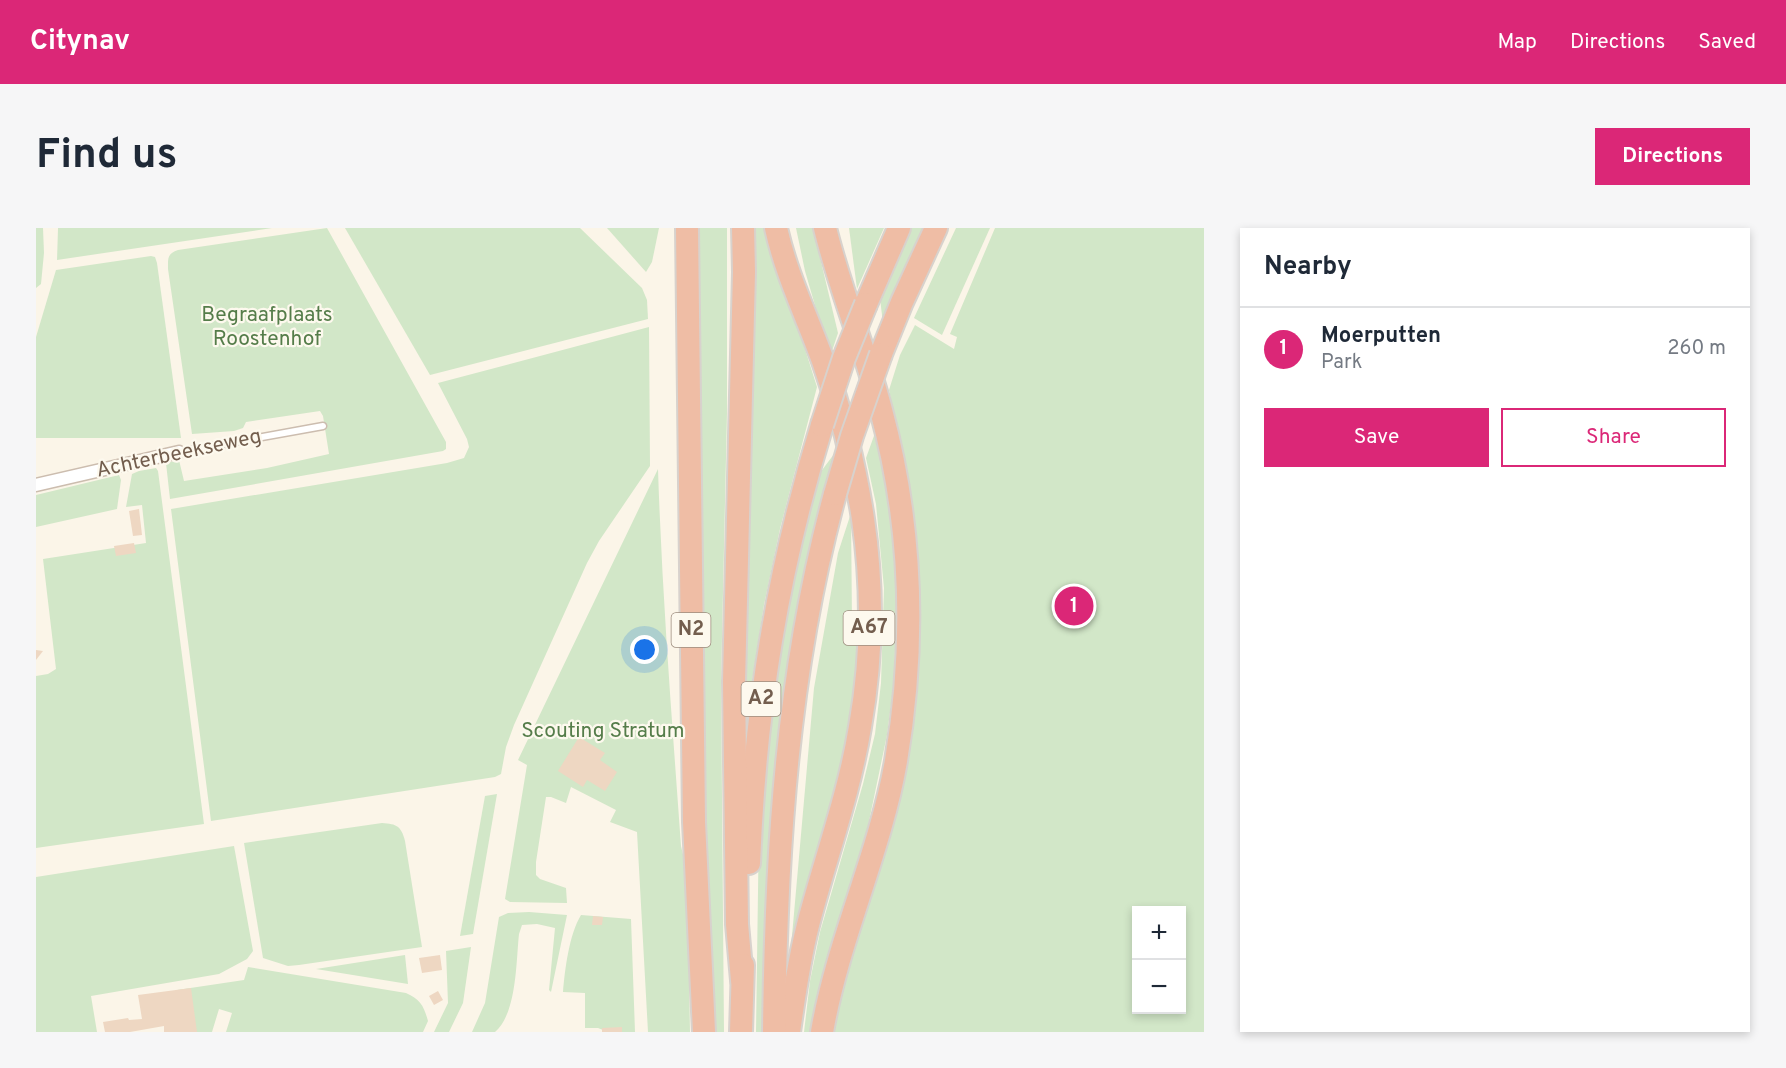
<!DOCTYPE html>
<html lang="en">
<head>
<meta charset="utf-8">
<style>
	:root { --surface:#fff; --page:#f6f6f7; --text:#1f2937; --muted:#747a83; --line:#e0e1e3; --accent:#db2777 }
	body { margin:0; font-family:Overpass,sans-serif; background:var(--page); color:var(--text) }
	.controls { position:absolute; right:18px; bottom:18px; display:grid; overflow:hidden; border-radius:0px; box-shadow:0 3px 9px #0003 }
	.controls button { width:54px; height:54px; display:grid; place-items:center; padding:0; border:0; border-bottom:2px solid var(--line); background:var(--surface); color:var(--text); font:30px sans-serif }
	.you { position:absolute; left:609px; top:422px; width:21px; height:21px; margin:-15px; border:4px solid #fff; border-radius:50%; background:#1a73e8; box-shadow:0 0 0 9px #1a73e833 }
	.badge { display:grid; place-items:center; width:39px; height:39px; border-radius:50%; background:var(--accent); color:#fff; font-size:20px; font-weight:700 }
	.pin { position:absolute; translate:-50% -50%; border:3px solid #fff; box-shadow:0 2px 6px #0006 }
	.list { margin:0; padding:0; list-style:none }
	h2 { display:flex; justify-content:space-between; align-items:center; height:78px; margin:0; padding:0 24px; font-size:26px }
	h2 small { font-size:20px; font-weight:400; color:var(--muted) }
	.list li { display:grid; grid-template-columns:39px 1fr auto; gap:18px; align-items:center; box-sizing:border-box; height:84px; padding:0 24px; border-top:2px solid var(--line) }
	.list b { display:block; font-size:22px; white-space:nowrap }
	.list p { margin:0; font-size:20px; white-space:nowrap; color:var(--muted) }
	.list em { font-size:20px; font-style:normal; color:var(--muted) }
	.actions { display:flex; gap:12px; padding:18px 24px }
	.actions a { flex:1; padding:14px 0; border:2px solid var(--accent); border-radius:0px; text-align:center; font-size:21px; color:var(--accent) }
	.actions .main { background:var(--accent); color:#fff }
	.map { position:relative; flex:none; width:1168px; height:804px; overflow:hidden; border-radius:0px }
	header { display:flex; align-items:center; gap:36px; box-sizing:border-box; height:84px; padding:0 30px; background:var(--accent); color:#fff }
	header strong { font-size:28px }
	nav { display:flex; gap:33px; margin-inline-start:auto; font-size:21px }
	.intro { display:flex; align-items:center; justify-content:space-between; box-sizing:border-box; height:144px; padding:0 36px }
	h1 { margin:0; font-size:42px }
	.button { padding:15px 27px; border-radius:0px; background:var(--accent); color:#fff; font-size:21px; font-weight:700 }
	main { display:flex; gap:36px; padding:0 36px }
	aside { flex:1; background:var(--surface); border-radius:0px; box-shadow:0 3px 9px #0003 }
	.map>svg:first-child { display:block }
	.green { fill:#d2e7c8; fill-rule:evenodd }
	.building { fill:#eed7c2 }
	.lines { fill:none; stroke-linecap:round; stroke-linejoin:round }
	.lane-casing { stroke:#ccbdaf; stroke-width:9 }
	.street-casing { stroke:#ccbdaf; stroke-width:15 }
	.highway-casing { stroke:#d8d2cd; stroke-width:26 }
	.lane { stroke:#fff; stroke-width:6 }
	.street { stroke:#fff; stroke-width:12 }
	.highway { stroke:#efbda5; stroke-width:22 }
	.highway-bridge-casing { stroke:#d8d2cd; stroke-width:26; stroke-linecap:butt }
	.highway-bridge { stroke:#efbda5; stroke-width:22 }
	.labels { text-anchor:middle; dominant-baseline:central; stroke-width:4.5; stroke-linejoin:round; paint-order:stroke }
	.shield { fill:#fdf9ee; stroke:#9c8c7e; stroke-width:1.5 }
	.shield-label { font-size:20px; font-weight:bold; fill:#735e4e }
	.park-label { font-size:21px; fill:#557d4a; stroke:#fdf9ee }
	.street-label { font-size:21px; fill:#735e4e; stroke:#fdf9ee }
</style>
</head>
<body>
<header>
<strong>Citynav</strong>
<nav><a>Map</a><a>Directions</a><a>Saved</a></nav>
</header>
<div class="intro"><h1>Find us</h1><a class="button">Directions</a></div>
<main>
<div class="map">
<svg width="1168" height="804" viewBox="0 0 1168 804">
	<rect width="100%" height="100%" fill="#fbf5e8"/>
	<!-- green -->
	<g class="green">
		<path d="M0,0H7L8,25L5,56L0,60Z"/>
		<path d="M22,0H236L21,32Z"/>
		<path d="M291,0L410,214V221L407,223L134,271L130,235L143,232L148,253L231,240L293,226L287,188L284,183L210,194L207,200L198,203L156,206L132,41C132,30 131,26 142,22Z"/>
		<path d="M309,0H544L606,60L611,72L612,91L394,147Z"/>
		<path d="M571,0H623L616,34L610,44Z"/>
		<path d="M663,0H691V185L685,453L688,804H673L664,592Z"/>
		<path d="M719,0H731L781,159L744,301L728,377L716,453L706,534Z"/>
		<path d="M760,0H777L802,105L794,129L769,43Z"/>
		<path d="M813,0H848L821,61Z"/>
		<path d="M876,0H893L847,96L844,70Z"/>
		<path d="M920,0H954L906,107L878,90Z"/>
		<path d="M959,0H1168V804H797L808,747L870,531L881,452L879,415L882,355L880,308L870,245L853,162L864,127L879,97L918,121L921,109L914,106ZM1100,682H1146V782H1100Z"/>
		<path d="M115,28L119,29L121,35L145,210H0V109L20,42Z"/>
		<path d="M613,99L614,238L563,313L551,335L478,497L470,519L465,546L459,549L175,593L135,281L411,235L428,230L433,219L431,211L402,155Z"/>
		<path d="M839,205L853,270L858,311L861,358L858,454L851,507L832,598L785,752L775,804H768L774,753L784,704L827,556L839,506L845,455L848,360L840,276L830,230Z"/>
		<path d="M798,226L778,314L727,804H720L723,593L735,454L775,257Z"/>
		<path d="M120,240L122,243L168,596L0,620V448L12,446L20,441L7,331L110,315L106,277L90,279L96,246L103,243Z"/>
		<path d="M622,241C626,367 636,492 645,618L651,643L654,804H612L601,604L574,594L580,582L535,559L530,575L515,569H510L500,634V647L504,651L530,660L531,675L474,674L469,671L491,537L482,532Z"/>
		<path d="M83,247L85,252L81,281L0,299V267Z"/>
		<path d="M815,285L816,396L824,397L818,497L752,753L778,460L802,325Z"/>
		<path d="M461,566L437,706L424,708L449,568Z"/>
		<path d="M346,595C361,596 365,598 369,613L386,719L263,737L252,738L227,730L208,615Z"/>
		<path d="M198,618L217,723L211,731L183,746L55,768L61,804H0V649Z"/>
		<path d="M493,684L531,687L515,764L513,762L519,700L501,696L486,697L483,706C480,734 481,785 459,804H436L449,775L463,689L472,685Z"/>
		<path d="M545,687L595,691L599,804H572L562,800H549V765L527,764C529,741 533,707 545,687Z"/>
		<path d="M435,719L427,775L413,804H398L412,775L410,723Z"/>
		<path d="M369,727L372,756L280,741Z"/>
		<path d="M212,739L370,765C384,771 388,778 392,793L387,804H190L196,785L183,781L176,804H150L141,762L208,752Z"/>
	</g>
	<!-- building -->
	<g class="building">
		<path d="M103,281L106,307L97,308L93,283Z"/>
		<path d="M98,315L100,325L80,328L78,318Z"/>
		<path d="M0,422L7,423L0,432Z"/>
		<path d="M543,509L569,525L564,532L581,544L569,563L551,552L547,559L522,543Z"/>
		<path d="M557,688L567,689L566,697H556Z"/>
		<path d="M404,727L406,742L386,745L383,730Z"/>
		<path d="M155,760L161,804H128V798L94,804H69L67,794L92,790L93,792L106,791L102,767Z"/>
		<path d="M402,763L407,772L398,777L393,768Z"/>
		<path d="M586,799V804H566V800Z"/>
	</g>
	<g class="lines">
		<!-- lane casing -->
		<g class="lane-casing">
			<path id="lane" d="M143,224L287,198"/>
		</g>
		<!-- street casing -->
		<g class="street-casing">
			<path id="street" d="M0,257L143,224"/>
		</g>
		<!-- highway casing -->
		<g class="highway-casing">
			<g id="highway">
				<path d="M651,0L658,594L668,804"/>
				<path d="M740,0C750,46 771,89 787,133C805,183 819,238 827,291C837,359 836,431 824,499C813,567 789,631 772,697C763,732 758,768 753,804"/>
				<path d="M830,76L863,0"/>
				<path d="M845,126L866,74L900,0"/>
				<path d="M713,635C719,481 741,344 786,197"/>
				<path d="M706,752L701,696L698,454L708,44L707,0"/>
				<path d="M705,804L707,737"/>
				<path d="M738,804C740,623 751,442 799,266"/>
				<path d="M786,804C802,711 844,625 860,533C880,415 876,297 845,182C829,121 804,62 789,0"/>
			</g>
		</g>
		<!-- lane -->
		<use href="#lane" class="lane"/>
		<!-- street -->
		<use href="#street" class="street"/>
		<!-- highway -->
		<use href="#highway" class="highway"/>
		<!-- highway-bridge casing -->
		<g class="highway-bridge-casing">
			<g id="highway-bridge">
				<path d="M786,197L808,130L830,76"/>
				<path d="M799,266L816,208L845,126"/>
			</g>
		</g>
		<!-- highway-bridge -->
		<use href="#highway-bridge" class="highway-bridge"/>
	</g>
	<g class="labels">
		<!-- shield labels -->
		<g class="shield">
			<rect x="807.5" y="383" width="51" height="34" rx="4.5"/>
			<rect x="635.5" y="385" width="39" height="34" rx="4.5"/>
			<rect x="705.5" y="454" width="39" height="34" rx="4.5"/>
		</g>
		<g class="shield-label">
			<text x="833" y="400">A67</text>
			<text x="655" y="402">N2</text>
			<text x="725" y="471">A2</text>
		</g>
		<!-- park labels -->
		<g class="park-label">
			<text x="231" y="87">Begraafplaats<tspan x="231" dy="24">Roostenhof</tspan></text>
			<text x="567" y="503">Scouting Stratum</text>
		</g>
		<!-- street labels -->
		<g class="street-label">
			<text transform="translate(143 226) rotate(-12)">Achterbeekseweg</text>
		</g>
	</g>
</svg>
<div class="controls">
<button>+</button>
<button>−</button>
</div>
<div class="you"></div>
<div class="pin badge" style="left:1038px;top:378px">1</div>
</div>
<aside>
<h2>Nearby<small></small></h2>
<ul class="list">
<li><span class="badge">1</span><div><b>Moerputten</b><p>Park</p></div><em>260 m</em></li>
</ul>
<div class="actions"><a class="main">Save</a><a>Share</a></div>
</aside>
</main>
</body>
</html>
